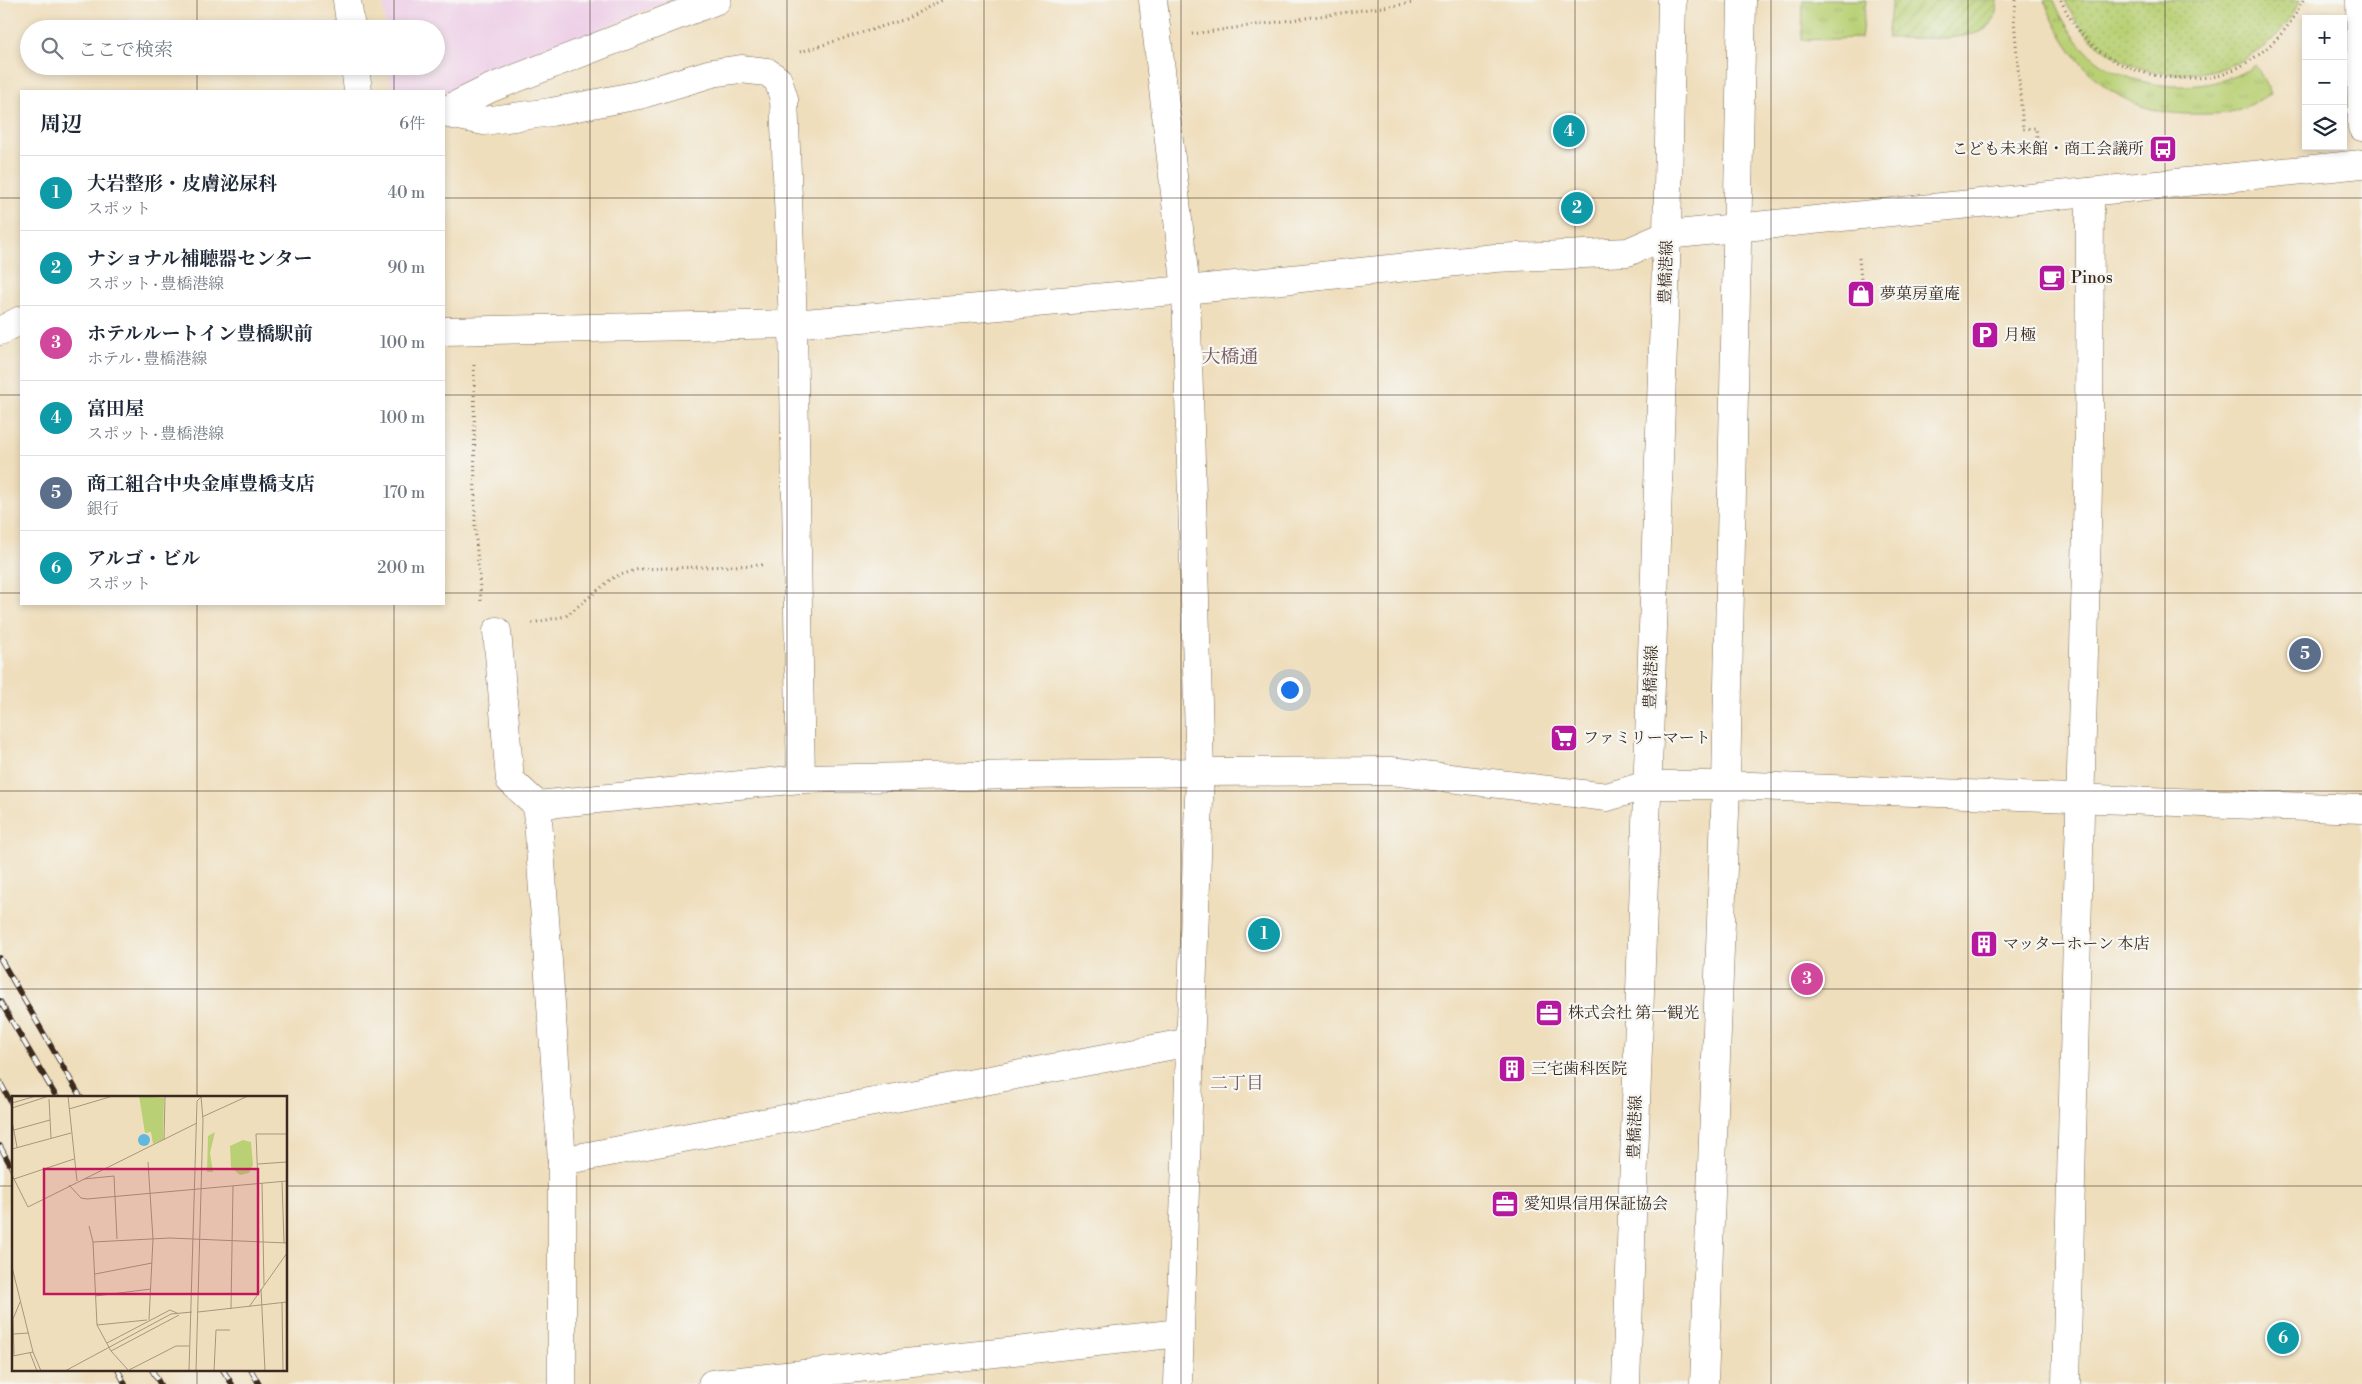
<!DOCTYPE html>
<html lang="ja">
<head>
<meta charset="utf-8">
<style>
	:root { --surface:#fff; --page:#f6f6f7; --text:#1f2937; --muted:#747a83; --line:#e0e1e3; --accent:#7c3aed }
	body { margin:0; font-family:"Libre Bodoni","Noto Serif JP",serif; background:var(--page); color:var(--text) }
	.controls { position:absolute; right:15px; top:15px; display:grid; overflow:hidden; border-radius:0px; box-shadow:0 2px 8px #0003 }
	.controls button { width:45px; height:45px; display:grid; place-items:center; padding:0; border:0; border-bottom:1px solid var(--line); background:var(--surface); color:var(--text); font:25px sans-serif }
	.you { position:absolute; left:1289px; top:689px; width:18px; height:18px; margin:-12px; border:4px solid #fff; border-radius:50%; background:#1a73e8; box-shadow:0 0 0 8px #1a73e833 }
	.badge { display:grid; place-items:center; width:32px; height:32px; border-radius:50%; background:var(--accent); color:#fff; font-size:16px; font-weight:700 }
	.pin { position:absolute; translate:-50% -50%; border:2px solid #fff; box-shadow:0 1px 5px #0006 }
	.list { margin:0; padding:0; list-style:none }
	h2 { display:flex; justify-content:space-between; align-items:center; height:65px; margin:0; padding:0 20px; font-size:21px }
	h2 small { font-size:16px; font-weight:400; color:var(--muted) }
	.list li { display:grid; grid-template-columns:32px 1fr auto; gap:15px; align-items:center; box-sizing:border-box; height:75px; padding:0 20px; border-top:1px solid var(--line) }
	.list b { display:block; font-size:19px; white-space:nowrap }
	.list p { margin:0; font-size:16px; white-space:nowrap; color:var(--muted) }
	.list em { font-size:16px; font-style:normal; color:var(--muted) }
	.icon { flex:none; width:28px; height:28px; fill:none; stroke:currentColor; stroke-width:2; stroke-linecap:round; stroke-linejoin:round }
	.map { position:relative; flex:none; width:2362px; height:1384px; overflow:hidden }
	.search { position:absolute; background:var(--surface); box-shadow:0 2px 8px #0003; left:20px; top:20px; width:425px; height:55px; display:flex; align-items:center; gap:12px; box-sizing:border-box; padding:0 18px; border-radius:28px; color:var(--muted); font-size:19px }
	.panel { position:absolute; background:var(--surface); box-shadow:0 2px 8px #0003; left:20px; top:90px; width:425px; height:515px; border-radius:0px }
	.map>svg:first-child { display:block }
	.built { fill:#eed0e7 }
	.grass { fill:url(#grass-tufts); stroke:#7a7d4a }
	.park { fill:url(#park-dots); stroke:#7a7d4a }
	.garden { fill:url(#garden-furrows); stroke:#7a7d4a }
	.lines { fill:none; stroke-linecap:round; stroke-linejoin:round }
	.street-casing { stroke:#7a6955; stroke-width:29 }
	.secondary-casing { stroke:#7a6955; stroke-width:29 }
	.path { stroke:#7a6955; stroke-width:3; stroke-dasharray:1 4; stroke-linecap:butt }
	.street { stroke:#fff; stroke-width:28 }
	.secondary { stroke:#fff; stroke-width:28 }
	.rail-casing { stroke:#3b2a1e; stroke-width:5.5 }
	.rail { stroke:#f6f6f2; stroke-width:4; stroke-dasharray:11; stroke-linecap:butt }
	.grid { fill:none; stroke:#3b2a1e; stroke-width:1; stroke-opacity:0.55 }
	.labels { text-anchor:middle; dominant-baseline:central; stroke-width:4.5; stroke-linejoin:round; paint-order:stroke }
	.poi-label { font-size:16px; fill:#3b2a1e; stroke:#f6f6f2; text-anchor:start }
	.street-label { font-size:16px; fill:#3b2a1e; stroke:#f6f6f2 }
	.neighbourhood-label { font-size:18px; fill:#76585c; stroke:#f6f6f2 }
	.quarter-label { font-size:19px; fill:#76585c; stroke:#f6f6f2 }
	.inset-road { fill:none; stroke:#a7967d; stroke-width:1 }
	.view { fill:#c2185b; fill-opacity:0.15; stroke:#c2185b; stroke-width:2.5 }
	.inset-edge { fill:none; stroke:#3b2a1e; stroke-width:2.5 }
</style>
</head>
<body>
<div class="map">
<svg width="2362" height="1384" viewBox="0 0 2362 1384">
	<defs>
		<pattern id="grass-tufts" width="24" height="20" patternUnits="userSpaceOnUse" patternTransform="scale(1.25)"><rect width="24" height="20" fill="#b9d075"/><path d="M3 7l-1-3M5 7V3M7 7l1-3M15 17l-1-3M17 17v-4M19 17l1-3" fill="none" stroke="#a0b365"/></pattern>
		<pattern id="park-dots" width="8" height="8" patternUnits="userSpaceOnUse" patternTransform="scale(1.25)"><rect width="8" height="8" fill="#b9d075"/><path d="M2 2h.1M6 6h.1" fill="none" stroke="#a0b365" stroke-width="1.8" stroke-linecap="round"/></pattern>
		<pattern id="garden-furrows" width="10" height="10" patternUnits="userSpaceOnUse" patternTransform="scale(1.25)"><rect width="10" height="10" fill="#b9d075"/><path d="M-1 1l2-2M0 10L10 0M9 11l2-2" fill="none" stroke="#a0b365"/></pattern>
	</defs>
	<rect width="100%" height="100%" fill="#f6f6f2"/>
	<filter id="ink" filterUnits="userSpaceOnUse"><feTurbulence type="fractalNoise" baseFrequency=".02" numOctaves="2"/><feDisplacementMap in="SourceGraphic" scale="10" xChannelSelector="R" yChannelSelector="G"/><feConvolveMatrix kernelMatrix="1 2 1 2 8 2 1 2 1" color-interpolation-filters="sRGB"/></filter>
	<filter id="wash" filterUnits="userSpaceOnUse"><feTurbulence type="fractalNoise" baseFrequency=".0096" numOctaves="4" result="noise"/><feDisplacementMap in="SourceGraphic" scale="20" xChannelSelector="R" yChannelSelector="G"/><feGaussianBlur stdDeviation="1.12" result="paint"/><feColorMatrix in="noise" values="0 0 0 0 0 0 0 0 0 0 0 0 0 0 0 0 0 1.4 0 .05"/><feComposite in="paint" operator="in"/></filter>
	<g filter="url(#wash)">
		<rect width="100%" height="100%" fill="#efdebc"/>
		<!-- built -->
		<path class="built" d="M383,0H672L444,93V91H398L391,87L389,66H436V29H386Z"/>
		<!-- grass -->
		<g class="grass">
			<path d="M1803,0H1866L1861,38L1802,40Z"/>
			<path d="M2044,0H2054C2063,24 2083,53 2105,66C2149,93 2213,93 2256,65L2271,94C2260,99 2249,106 2237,110C2222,115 2206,114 2191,114C2116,114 2071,66 2044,0Z"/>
		</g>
		<!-- park -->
		<path class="park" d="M2065,0H2300C2258,98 2106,99 2065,0Z"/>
		<!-- garden -->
		<path class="garden" d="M1892,0H1997C1997,6 1996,17 1992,23C1977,44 1911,37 1887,38Z"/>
	</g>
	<g filter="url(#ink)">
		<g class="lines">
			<!-- street casing -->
			<g class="street-casing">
				<g id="street">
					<path d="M1153,0L1186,290L1200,772L1178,1384"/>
					<path d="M2360,0L2362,127"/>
					<path d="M444,111L491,88L717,0"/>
					<path d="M444,113L484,121L551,112L639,95L712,73L741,69L767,72L778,80L784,99L793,324L801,779"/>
					<path d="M0,331L21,320"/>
					<path d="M444,331L793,324L1186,290L1495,258L1628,252L1667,235"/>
					<path d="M497,631L510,780L537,805"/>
					<path d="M562,1161L1190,1042"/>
					<path d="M562,1384V1161L537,805L801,779L1200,772L1391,771L1607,797L1647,785H1726L2362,809"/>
					<path d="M712,1384L1180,1333"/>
					<path d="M2066,1384L2089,445L2090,192"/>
				</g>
			</g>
			<!-- secondary casing -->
			<g class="secondary-casing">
				<g id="secondary">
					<path d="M347,0L351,29"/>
					<path d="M355,66L358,91"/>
					<path d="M1667,235L2362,164"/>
					<path d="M1626,1384L1667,235L1672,0"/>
					<path d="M1704,1384L1726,785L1742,0"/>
				</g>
			</g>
			<!-- path -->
			<g class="path">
				<path d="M2016,0L2014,18L2023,129L2036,128L2039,155"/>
				<path d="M2061,0C2083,53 2131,78 2186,78C2197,78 2213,78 2224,74C2257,61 2289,33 2303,0"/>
				<path d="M1192,34L1412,3"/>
				<path d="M800,52L906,19L942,0"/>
				<path d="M1859,258L1861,280"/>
				<path d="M474,365L475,526L481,601"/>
				<path d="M532,623L566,616L614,577L639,569L762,565"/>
			</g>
			<!-- street -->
			<use href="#street" class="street"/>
			<!-- secondary -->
			<use href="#secondary" class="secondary"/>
			<!-- rail casing -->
			<g class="rail-casing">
				<g id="rail">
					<path d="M0,958L81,1098"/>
					<path d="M0,1001L57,1098"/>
					<path d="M0,1082L14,1108"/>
					<path d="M0,1146L14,1172"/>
					<path d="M118,1370L125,1384"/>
					<path d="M152,1370L160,1384"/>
					<path d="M223,1370L232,1384"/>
					<path d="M251,1370L259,1384"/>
				</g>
			</g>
			<!-- rail -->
			<use href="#rail" class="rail"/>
		</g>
	</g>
	<!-- grid -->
	<path class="grid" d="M197,0V29M394,0V29M590,0V1384M787,0V1384M984,0V1384M1181,0V1384M1378,0V1384M1575,0V1384M1771,0V1384M1968,0V1384M2165,0V1384M197,66V91M394,66V91M0,198H21M444,198H2362M0,395H21M444,395H2362M0,593H21M444,593H2362M197,604V1098M394,604V1384M0,791H2362M0,989H2362M0,1186H14M286,1186H2362M197,1370V1384"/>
	<!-- icons -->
	<defs>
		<g id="bus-square" transform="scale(1.4375)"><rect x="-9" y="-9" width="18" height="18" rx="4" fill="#b5179e" stroke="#f6f6f2"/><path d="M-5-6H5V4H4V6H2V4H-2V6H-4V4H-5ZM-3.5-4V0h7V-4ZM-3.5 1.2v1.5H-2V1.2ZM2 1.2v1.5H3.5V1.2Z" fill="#fff"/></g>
		<g id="cafe-square" transform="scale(1.4375)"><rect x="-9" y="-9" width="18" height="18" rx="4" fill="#b5179e" stroke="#f6f6f2"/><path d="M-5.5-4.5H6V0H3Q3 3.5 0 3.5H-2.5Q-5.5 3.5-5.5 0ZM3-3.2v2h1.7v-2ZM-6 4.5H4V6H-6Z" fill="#fff"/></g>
		<g id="shop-square" transform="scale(1.4375)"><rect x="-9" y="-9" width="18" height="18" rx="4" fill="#b5179e" stroke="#f6f6f2"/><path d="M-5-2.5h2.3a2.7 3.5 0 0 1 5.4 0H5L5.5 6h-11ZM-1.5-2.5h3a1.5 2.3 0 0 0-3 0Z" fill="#fff"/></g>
		<g id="parking-square" transform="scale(1.4375)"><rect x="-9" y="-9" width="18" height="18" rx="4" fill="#b5179e" stroke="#f6f6f2"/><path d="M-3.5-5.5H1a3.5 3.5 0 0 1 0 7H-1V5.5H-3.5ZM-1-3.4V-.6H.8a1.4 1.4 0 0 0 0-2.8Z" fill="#fff"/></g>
		<g id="supermarket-square" transform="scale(1.4375)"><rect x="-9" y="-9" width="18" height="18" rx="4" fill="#b5179e" stroke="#f6f6f2"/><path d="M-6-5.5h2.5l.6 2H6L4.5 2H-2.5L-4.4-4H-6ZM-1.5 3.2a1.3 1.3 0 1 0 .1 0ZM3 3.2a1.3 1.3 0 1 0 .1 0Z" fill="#fff"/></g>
		<g id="building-square" transform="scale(1.4375)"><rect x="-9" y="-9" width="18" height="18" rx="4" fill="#b5179e" stroke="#f6f6f2"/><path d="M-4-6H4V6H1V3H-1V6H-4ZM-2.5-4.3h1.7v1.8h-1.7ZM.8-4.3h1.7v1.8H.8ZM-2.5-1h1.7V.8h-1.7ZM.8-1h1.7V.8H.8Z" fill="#fff"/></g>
		<g id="office-square" transform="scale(1.4375)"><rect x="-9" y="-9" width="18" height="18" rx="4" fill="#b5179e" stroke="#f6f6f2"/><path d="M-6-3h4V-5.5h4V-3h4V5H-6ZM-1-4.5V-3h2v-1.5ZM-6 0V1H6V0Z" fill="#fff"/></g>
	</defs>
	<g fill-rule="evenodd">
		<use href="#bus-square" x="2163" y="149"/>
		<use href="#cafe-square" x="2052" y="278"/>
		<use href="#shop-square" x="1861" y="294"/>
		<use href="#parking-square" x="1985" y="335"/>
		<use href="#supermarket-square" x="1564" y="738"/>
		<use href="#building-square" x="1984" y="944"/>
		<use href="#office-square" x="1549" y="1013"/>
		<use href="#building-square" x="1512" y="1069"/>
		<use href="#office-square" x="1505" y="1204"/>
	</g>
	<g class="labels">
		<!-- poi labels -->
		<g class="poi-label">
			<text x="2144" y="149" text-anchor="end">こども未来館・商工会議所</text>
			<text x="2071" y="278">Pinos</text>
			<text x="1880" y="294">夢菓房童庵</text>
			<text x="2004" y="335">月極</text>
			<text x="1583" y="738">ファミリーマート</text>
			<text x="2003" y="944">マッターホーン 本店</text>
			<text x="1568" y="1013">株式会社 第一観光</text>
			<text x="1531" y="1069">三宅歯科医院</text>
			<text x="1524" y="1204">愛知県信用保証協会</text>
		</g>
		<!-- street labels -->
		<g class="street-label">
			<text transform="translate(1666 272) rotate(-88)">豊橋港線</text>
			<text transform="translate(1651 677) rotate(-88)">豊橋港線</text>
			<text transform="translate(1635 1127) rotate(-88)">豊橋港線</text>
		</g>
		<!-- neighbourhood labels -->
		<g class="neighbourhood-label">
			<text x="1237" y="1083">二丁目</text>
		</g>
		<!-- quarter labels -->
		<g class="quarter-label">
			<text x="1230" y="357">大橋通</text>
		</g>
	</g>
	<!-- overview -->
	<g transform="translate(12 1096)">
		<rect width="275" height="275" fill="#efdebc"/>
		<path d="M203,36L198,57L201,76H195L196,40Z" fill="#b9d075"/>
		<path d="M127,0L152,2L151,44L141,48L139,36L133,37ZM231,44L239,46L241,69L237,77L228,79L219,71L218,50Z" fill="#b9d075"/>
		<path d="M126 44a6 6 0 1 1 12 0a6 6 0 1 1-12 0Z" fill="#62b7de"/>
		<path class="inset-road" d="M56,0L65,85M37,3L39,42M0,7L24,0M0,12L37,0M57,13L101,0M190,21L236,0M0,25L5,51M2,34L38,24M152,44L153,0M0,53L59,37M136,66L141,143L137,224M246,68L275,66M0,79L16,111L185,27M2,83L62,63M72,83L102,80L105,143M270,85L272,147M246,87L244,38H275M250,87L252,189M57,89L69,102L75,103L275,85M77,130L81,146M0,171L21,256L29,275M83,178L140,167M249,193L253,275M83,200L139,193M270,207L271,275M237,211L275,157M219,213L221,90M186,216L275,206M85,229L135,224M1,238L17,237M95,247L158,214L165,217M99,255L167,219M18,257L25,275M2,259L1,223L8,206M1,260L21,256M117,274L164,250H177M53,275L159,218L180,216M117,275L99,255L85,229L81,146L158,142L275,147M177,275L185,5L189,1M184,275L191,24L189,0M202,275L204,234H218"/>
		<path class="view" d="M32,73H246V198H32Z"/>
		<rect width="275" height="275" class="inset-edge"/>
	</g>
</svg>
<div class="controls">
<button>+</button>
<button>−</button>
<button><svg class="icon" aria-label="layers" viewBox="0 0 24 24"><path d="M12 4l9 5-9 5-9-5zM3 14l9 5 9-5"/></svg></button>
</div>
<div class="you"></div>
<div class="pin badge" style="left:1264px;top:934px;background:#0f9aa8">1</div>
<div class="pin badge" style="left:1577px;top:208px;background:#0f9aa8">2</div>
<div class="pin badge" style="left:1807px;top:979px;background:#d1479c">3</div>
<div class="pin badge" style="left:1569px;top:131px;background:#0f9aa8">4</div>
<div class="pin badge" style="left:2305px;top:654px;background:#5c6f8a">5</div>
<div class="pin badge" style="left:2283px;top:1338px;background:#0f9aa8">6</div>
<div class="search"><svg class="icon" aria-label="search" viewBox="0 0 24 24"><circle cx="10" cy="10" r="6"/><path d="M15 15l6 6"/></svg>ここで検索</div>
<section class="panel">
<h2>周辺<small>6件</small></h2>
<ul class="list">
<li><span class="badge" style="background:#0f9aa8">1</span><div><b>大岩整形・皮膚泌尿科</b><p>スポット</p></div><em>40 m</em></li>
<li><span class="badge" style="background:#0f9aa8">2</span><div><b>ナショナル補聴器センター</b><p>スポット · 豊橋港線</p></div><em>90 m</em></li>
<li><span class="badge" style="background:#d1479c">3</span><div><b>ホテルルートイン豊橋駅前</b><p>ホテル · 豊橋港線</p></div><em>100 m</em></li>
<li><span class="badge" style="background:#0f9aa8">4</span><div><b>富田屋</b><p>スポット · 豊橋港線</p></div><em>100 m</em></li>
<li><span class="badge" style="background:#5c6f8a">5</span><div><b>商工組合中央金庫豊橋支店</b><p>銀行</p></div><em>170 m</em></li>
<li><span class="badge" style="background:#0f9aa8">6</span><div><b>アルゴ・ビル</b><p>スポット</p></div><em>200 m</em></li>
</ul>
</section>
</div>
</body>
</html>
